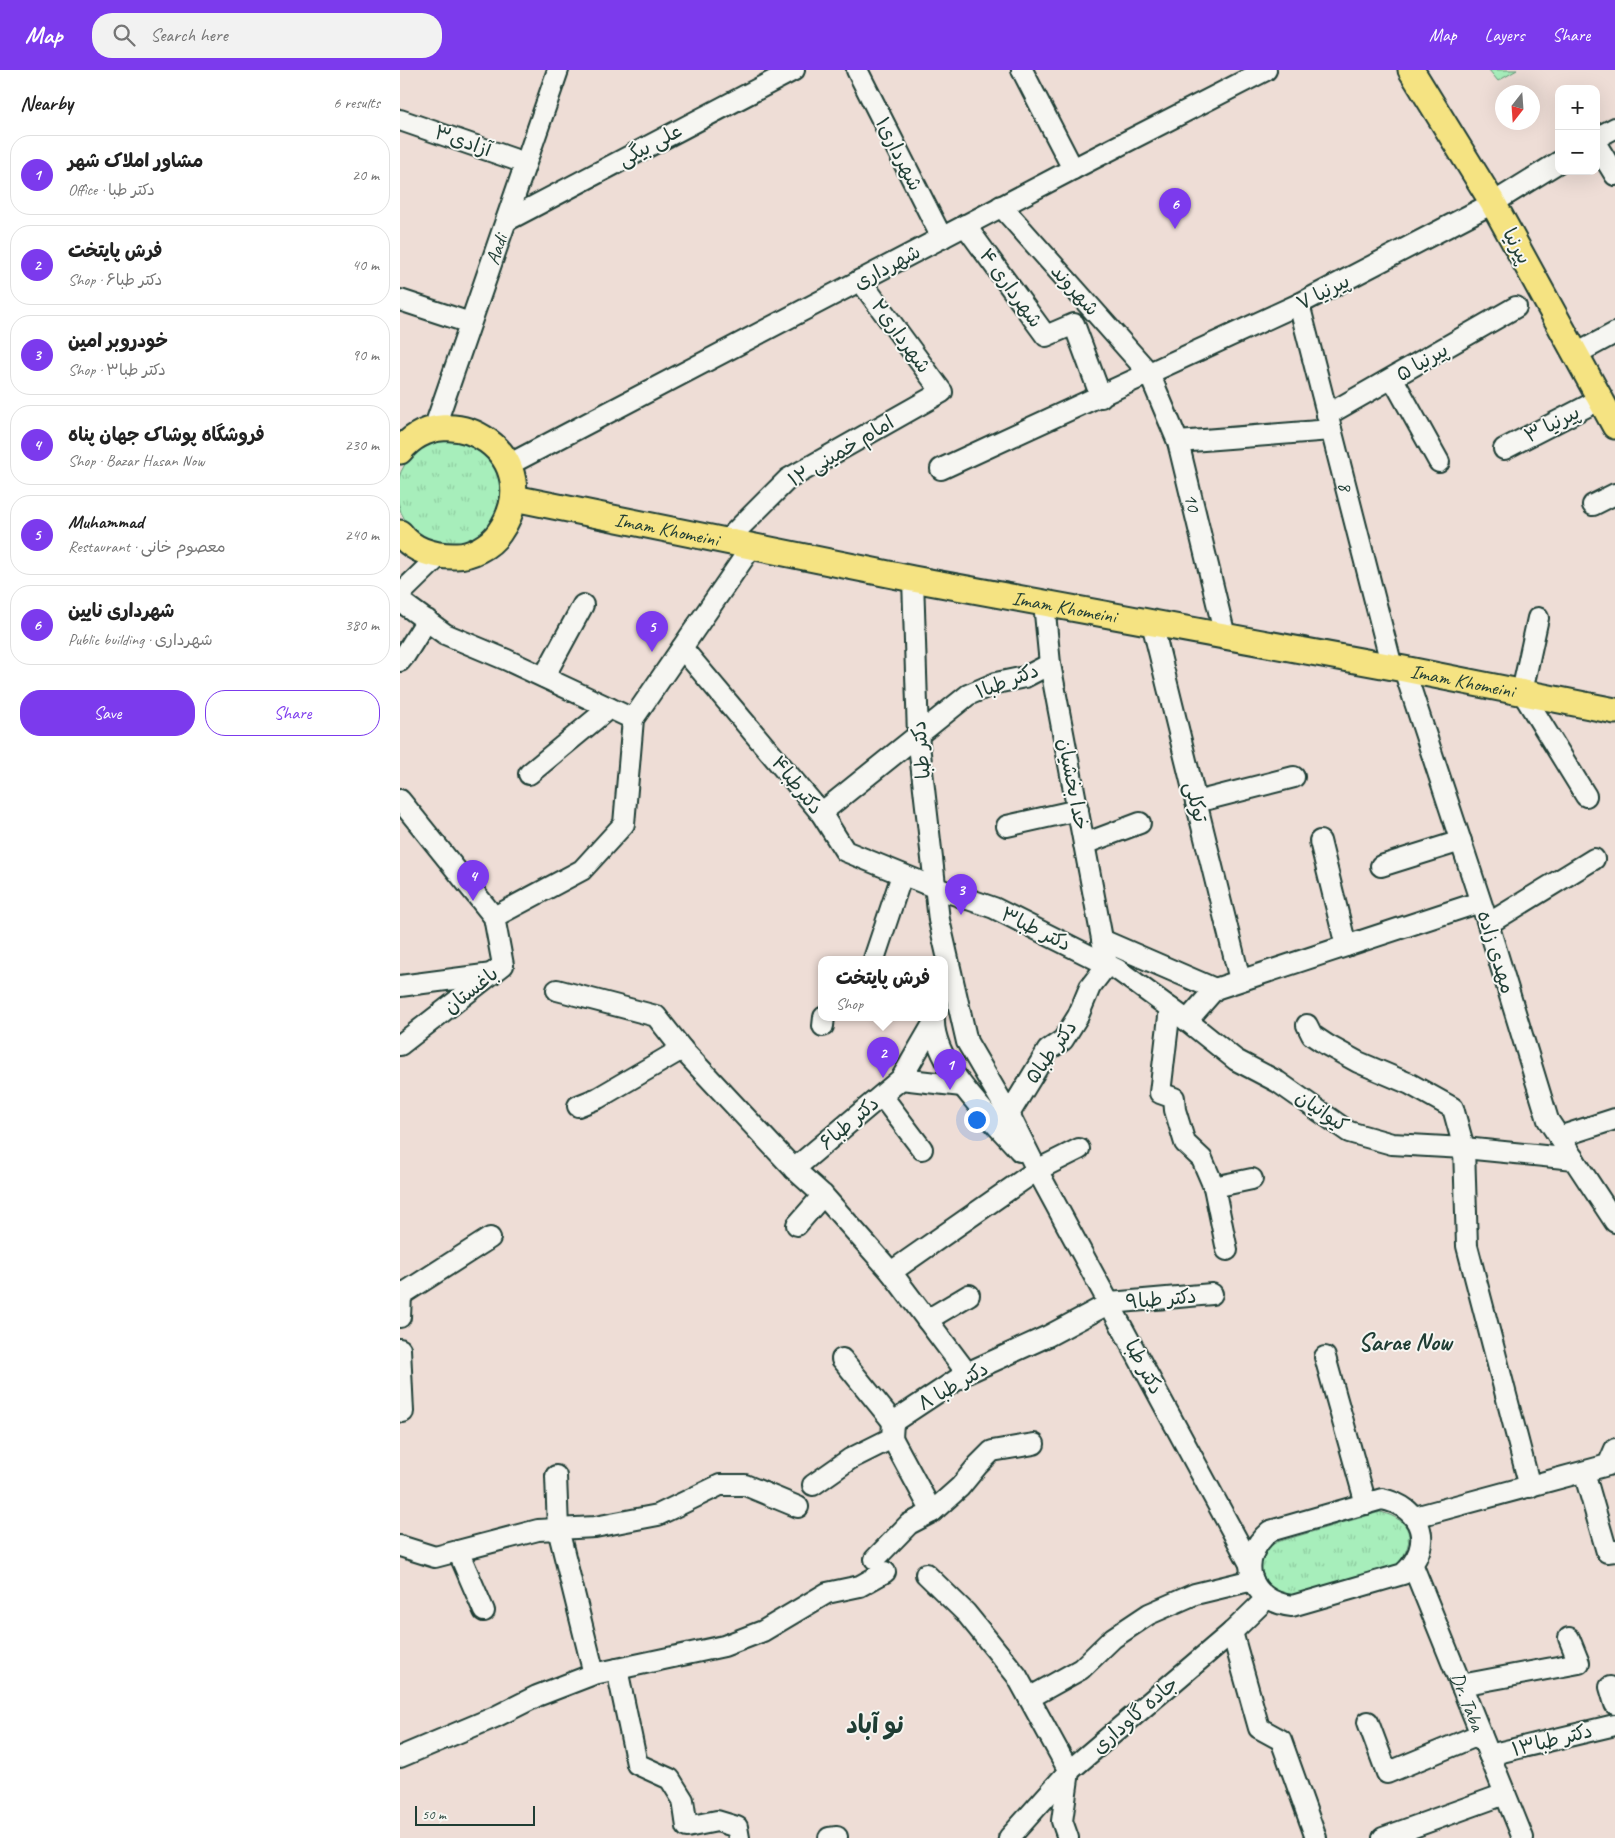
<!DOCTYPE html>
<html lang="en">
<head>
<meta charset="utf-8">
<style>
	:root { --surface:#fff; --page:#f2f2f2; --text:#222; --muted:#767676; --line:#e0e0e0; --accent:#7c3aed }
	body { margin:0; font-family:Caveat,"Playpen Sans Arabic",sans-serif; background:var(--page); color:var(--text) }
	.controls { position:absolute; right:15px; top:15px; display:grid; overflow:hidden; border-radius:10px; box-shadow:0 5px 20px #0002 }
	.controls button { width:45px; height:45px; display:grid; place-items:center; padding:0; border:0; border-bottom:1px solid var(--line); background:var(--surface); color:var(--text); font:25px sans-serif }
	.compass { position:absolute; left:1095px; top:15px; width:45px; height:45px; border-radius:50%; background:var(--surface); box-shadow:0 5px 20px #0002; rotate:197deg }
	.scale { position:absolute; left:15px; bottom:12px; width:120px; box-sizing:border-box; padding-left:5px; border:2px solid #1f3d34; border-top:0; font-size:14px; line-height:18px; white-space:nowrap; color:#1f3d34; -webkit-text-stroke:4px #f6f6f2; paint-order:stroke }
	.you { position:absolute; left:576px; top:1049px; width:18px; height:18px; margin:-12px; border:4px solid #fff; border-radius:50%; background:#1a73e8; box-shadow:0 0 0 8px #1a73e833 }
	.badge { display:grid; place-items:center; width:32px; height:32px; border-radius:50%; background:var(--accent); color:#fff; font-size:16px; font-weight:700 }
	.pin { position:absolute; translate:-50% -41px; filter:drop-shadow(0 1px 2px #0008) }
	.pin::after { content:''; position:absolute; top:26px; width:18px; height:15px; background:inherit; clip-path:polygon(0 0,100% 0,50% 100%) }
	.popup { position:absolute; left:418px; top:886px; width:130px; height:65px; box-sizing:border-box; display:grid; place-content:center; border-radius:10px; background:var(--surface); filter:drop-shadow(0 1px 4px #0005); font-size:16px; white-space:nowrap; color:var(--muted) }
	.popup b { font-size:19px; color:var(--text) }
	.popup::after { content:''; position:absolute; left:50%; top:100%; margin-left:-10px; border:10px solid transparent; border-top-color:var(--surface) }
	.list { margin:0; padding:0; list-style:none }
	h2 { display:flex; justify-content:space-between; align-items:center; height:65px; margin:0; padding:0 20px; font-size:21px }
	h2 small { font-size:16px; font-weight:400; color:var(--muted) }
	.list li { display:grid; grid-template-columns:32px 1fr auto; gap:15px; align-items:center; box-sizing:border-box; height:80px; margin:0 10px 10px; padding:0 10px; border:1px solid var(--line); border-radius:20px }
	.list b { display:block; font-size:19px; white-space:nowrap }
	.list p { margin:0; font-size:16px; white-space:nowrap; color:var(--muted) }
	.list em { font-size:16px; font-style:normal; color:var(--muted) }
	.actions { display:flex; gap:10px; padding:15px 20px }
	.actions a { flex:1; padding:11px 0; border:1px solid var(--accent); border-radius:20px; text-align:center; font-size:18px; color:var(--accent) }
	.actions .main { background:var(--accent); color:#fff }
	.icon { flex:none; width:28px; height:28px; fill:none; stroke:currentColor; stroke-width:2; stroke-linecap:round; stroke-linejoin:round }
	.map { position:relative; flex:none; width:1215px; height:1768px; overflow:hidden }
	header { display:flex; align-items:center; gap:30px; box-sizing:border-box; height:70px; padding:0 25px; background:var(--accent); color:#fff }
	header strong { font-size:24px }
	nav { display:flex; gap:28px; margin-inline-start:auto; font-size:18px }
	.search { width:350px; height:45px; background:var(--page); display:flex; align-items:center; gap:12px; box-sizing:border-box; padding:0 18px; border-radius:20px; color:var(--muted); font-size:19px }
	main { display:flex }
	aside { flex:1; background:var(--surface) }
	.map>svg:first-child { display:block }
	.grass { fill:url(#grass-tufts); stroke:#639678 }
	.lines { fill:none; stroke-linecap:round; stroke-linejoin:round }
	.minor-casing { stroke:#1f3d34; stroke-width:24 }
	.major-casing { stroke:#1f3d34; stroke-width:29 }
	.minor { stroke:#f6f6f2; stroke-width:20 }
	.major { stroke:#f5e382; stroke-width:25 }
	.labels { text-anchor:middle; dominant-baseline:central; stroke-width:4; stroke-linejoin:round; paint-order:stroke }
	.street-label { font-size:20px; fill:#1f3d34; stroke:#f6f6f2 }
	.district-label { font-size:25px; font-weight:bold; fill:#1f3d34; stroke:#f6f6f2 }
</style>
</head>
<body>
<header>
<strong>Map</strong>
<div class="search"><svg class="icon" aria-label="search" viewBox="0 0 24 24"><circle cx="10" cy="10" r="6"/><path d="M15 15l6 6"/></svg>Search here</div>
<nav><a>Map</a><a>Layers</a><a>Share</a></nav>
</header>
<main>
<aside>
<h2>Nearby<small>6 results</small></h2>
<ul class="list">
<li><span class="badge">1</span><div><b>مشاور املاک شهر</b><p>Office · دکتر طبا</p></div><em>20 m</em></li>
<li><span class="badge">2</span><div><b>فرش پایتخت</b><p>Shop · دکتر طبا۶</p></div><em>40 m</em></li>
<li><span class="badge">3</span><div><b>خودروبر امین</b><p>Shop · دکتر طبا۳</p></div><em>90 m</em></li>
<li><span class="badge">4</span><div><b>فروشگاه پوشاک جهان پناه</b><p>Shop · Bazar Hasan Now</p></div><em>230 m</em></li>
<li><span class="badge">5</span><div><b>Muhammad</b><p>Restaurant · معصوم خانی</p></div><em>240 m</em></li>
<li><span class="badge">6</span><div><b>شهرداری نایین</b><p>Public building · شهرداری</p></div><em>380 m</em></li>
</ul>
<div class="actions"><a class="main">Save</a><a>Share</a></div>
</aside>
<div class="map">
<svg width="1215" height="1768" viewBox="0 0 1215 1768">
	<defs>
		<pattern id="grass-tufts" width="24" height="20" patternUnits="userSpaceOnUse" patternTransform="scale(1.25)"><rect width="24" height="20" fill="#a7eebb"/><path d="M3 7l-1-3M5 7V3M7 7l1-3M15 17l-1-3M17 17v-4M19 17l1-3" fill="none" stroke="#8fcda1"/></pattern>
	</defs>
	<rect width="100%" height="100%" fill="#eeddd6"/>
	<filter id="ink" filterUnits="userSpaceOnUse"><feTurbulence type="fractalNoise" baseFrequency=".02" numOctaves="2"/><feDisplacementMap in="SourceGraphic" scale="10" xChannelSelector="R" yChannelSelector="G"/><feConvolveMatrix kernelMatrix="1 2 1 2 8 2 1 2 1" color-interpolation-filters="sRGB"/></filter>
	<g filter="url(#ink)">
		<!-- grass -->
		<g class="grass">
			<path d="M1089,0H1117L1098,11Z"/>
			<circle cx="50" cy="422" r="53"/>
			<path d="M980,1442C1013,1450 1016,1469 998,1495L893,1525C889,1525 885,1525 881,1524C857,1516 854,1483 877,1472Z"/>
		</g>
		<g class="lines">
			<!-- minor casing -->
			<g class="minor-casing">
				<g id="minor">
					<path d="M457,0L542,168"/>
					<path d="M622,0L673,99"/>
					<path d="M0,50L125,93"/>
					<path d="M1196,68L1215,58"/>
					<path d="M1196,74L1215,105"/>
					<path id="s1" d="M601,136L749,303L778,372L825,566"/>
					<path d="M106,151L394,0"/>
					<path d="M565,155L646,266L674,254L701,327"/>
					<path d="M0,230L70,253"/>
					<path id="s2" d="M899,234L992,597"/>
					<path d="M1176,284L1215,263"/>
					<path d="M993,309L1039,392"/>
					<path d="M927,345L1116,237"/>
					<path id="s3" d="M34,359L158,0"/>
					<path d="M778,372L931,360"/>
					<path d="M1104,379L1201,329"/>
					<path d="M108,395L673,99L866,0"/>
					<path d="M541,399L899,234L1093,133L1159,92"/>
					<path d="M1193,435L1215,424"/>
					<path d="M326,471L388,409L542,322L460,210"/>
					<path d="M513,509L518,666L539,850L567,972L609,1044L637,1100L850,1494"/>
					<path d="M0,524L39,486"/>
					<path d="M0,531L45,564L107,590L233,649"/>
					<path d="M644,533L650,594L707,895"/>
					<path d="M1138,548L1122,622L1186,726"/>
					<path d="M752,553L840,910"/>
					<path d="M282,578L421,743L445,781L536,818L594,838L718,900L781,946L836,990L878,1012L949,1062L992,1074L1064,1078L1174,1089"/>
					<path d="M0,591L5,585L27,550"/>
					<path d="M1004,599L1088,854L1148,1050L1215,1152"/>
					<path d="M144,607L183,535"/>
					<path d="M129,704L209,638"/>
					<path d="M0,730L94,847L103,895L0,975"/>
					<path d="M796,732L894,707"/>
					<path d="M421,743L568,625L596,613L625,607L650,594"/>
					<path d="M607,756L678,740"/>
					<path d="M920,771L946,876"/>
					<path d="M684,774L740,753"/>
					<path d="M981,796L1061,771"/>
					<path d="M94,847L182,800L224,754L233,649L352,476"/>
					<path d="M1088,854L1194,789"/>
					<path d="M702,870L815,919"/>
					<path d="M474,889L502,805"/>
					<path d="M0,916L92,904"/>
					<path d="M157,920L256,946L282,979"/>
					<path d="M770,938L760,1023L774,1028L775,1040L785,1073L802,1089L814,1117L827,1180"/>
					<path d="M534,947C531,993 591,1048 620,1081"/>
					<path d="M787,951L815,919L1080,832"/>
					<path d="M907,955L912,965L927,975L958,992L1010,1014L1053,1038L1064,1078L1067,1176L1130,1417"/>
					<path d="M423,956L424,947"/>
					<path d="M501,1009L562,1016"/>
					<path d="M482,1026L522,1079"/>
					<path d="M178,1036L198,1028L282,979L394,1099L423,1125L491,1202L567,1303"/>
					<path d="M609,1044L648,980L663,970L678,946L690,917L707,895"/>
					<path d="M1159,1067L1215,1049"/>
					<path d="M394,1099L501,1009L533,954"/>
					<path d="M814,1117L852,1109"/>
					<path d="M397,1155L423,1125"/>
					<path d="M491,1202L637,1100L679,1079"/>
					<path d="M0,1222L1,1225L0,1247"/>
					<path d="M1,1225L90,1168"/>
					<path d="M527,1250L569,1225"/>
					<path d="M0,1279L3,1342"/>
					<path d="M925,1287L966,1434"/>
					<path d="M442,1289L493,1352"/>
					<path d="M492,1368L532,1442"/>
					<path d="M1184,1402L1207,1482L1215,1481"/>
					<path d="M156,1406L158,1459L194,1604"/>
					<path d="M413,1415L450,1389L492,1368L493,1352L567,1303L648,1266L710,1233L812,1224"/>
					<path d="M982,1429C1023,1437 1035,1476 1003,1504L892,1536C848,1531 836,1489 870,1461Z"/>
					<path d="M1015,1447L1208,1395L1215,1379"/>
					<path d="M0,1476L35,1487L138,1460L195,1457L258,1445L320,1415H345L398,1437"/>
					<path d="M58,1481L84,1541"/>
					<path d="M475,1489L509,1454L532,1442L560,1417L578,1395L592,1381L634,1374"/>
					<path id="s4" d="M1013,1496L1123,1768"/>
					<path d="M526,1504L566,1543L617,1606L669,1701L662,1751L668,1768"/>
					<path d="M832,1562L859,1658L881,1670L916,1768"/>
					<path d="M217,1599L237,1694L270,1709L283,1730L287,1757L317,1751L337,1757L339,1768"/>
					<path d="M1061,1615L1179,1593L1169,1568"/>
					<path d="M1210,1617L1215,1634"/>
					<path d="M629,1628L681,1599L713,1568L749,1544L795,1524L853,1510"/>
					<path d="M968,1652L987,1703L1081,1664"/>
					<path d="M1089,1685L1215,1655"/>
					<path d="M0,1687L95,1647L137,1626L194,1604L324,1576L363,1561L427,1523L460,1516L485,1502"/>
					<path d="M429,1768L437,1767"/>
					<path d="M609,1768L669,1701L832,1562L867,1528"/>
					<path d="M983,1768L1105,1724"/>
				</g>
			</g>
			<!-- major casing -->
			<g class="major-casing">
				<g id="major">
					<path d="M1011,0L1093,133L1215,356"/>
					<path d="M0,381C49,321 152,387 99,463C90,476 70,487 54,486C33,486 13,481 0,463"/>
					<path id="s5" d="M114,428L513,509L1004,599L1215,641"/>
				</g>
			</g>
			<!-- minor -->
			<use href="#minor" class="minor"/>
			<!-- major -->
			<use href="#major" class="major"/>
		</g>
	</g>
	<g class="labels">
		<!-- street labels -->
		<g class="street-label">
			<text transform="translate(63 71) rotate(19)">آزادی۳</text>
			<text transform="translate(250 75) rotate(-28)">علی بیگی</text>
			<text transform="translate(499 84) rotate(63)">شهرداری۱</text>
			<text transform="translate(1117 176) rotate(61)">پیرنیا</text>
			<text stroke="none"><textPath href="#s3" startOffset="190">Aadi</textPath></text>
			<text transform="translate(487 197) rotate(-28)">شهرداری</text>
			<text transform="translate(611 218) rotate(54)">شهرداری ۴</text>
			<text transform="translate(675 220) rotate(48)">شهروند</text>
			<text transform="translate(923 222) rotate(-27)">پیرنیا ۷</text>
			<text transform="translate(501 266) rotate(54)">شهرداری۲</text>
			<text transform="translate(1022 292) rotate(-30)">پیرنیا ۵</text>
			<text transform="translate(1152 354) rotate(-27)">پیرنیا ۳</text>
			<text transform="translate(441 381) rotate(-31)">امام خمینی ۱۲</text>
			<text stroke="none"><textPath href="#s2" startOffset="188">8</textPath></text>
			<text stroke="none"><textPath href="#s1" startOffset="360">10</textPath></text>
			<text stroke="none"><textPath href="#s5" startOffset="156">Imam Khomeini</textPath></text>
			<text stroke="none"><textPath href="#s5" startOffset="561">Imam Khomeini</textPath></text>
			<text stroke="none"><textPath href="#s5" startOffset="966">Imam Khomeini</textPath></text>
			<text transform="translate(607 611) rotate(-21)">دکتر طبا۱</text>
			<text transform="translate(521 680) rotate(-95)">دکتر طبا</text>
			<text transform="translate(673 714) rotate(79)">خدا بخشیان</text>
			<text transform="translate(397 715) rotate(51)">دکترطبا۴</text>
			<text transform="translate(796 732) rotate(76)">توکلی</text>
			<text transform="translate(636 859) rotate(26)">دکتر طبا۳</text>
			<text transform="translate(1096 882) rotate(73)">مهدی زاده</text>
			<text transform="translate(71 920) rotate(-38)">باغستان</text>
			<text transform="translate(651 982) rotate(-54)">دکتر طبا۵</text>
			<text transform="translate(922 1041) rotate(34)">کیوانیان</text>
			<text transform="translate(449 1053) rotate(-40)">دکتر طبا۶</text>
			<text transform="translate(761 1229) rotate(-5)">دکتر طبا۹</text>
			<text transform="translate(744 1297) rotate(62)">دکتر طبا</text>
			<text transform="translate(553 1316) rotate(-30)">دکتر طبا ۸</text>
			<text stroke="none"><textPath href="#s4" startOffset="146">Dr. Taba</textPath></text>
			<text transform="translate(735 1645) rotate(-41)">جاده گاوداری</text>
			<text transform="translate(1152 1670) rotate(-14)">دکتر طبا۱۳</text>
		</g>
		<!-- district labels -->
		<g class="district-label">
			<text x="1005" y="1272">Sarae Now</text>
			<text x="475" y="1655">نو آباد</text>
		</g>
	</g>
</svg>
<div class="controls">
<button>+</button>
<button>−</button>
</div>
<svg class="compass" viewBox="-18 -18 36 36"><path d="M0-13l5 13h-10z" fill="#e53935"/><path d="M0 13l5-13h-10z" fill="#767676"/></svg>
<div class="scale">50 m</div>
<div class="you"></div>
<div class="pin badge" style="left:550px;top:1020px">1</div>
<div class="pin badge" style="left:483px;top:1008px">2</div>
<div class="popup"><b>فرش پایتخت</b>Shop</div>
<div class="pin badge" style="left:561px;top:845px">3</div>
<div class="pin badge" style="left:73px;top:831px">4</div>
<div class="pin badge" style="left:252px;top:582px">5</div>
<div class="pin badge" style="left:775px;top:159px">6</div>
</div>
</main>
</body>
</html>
